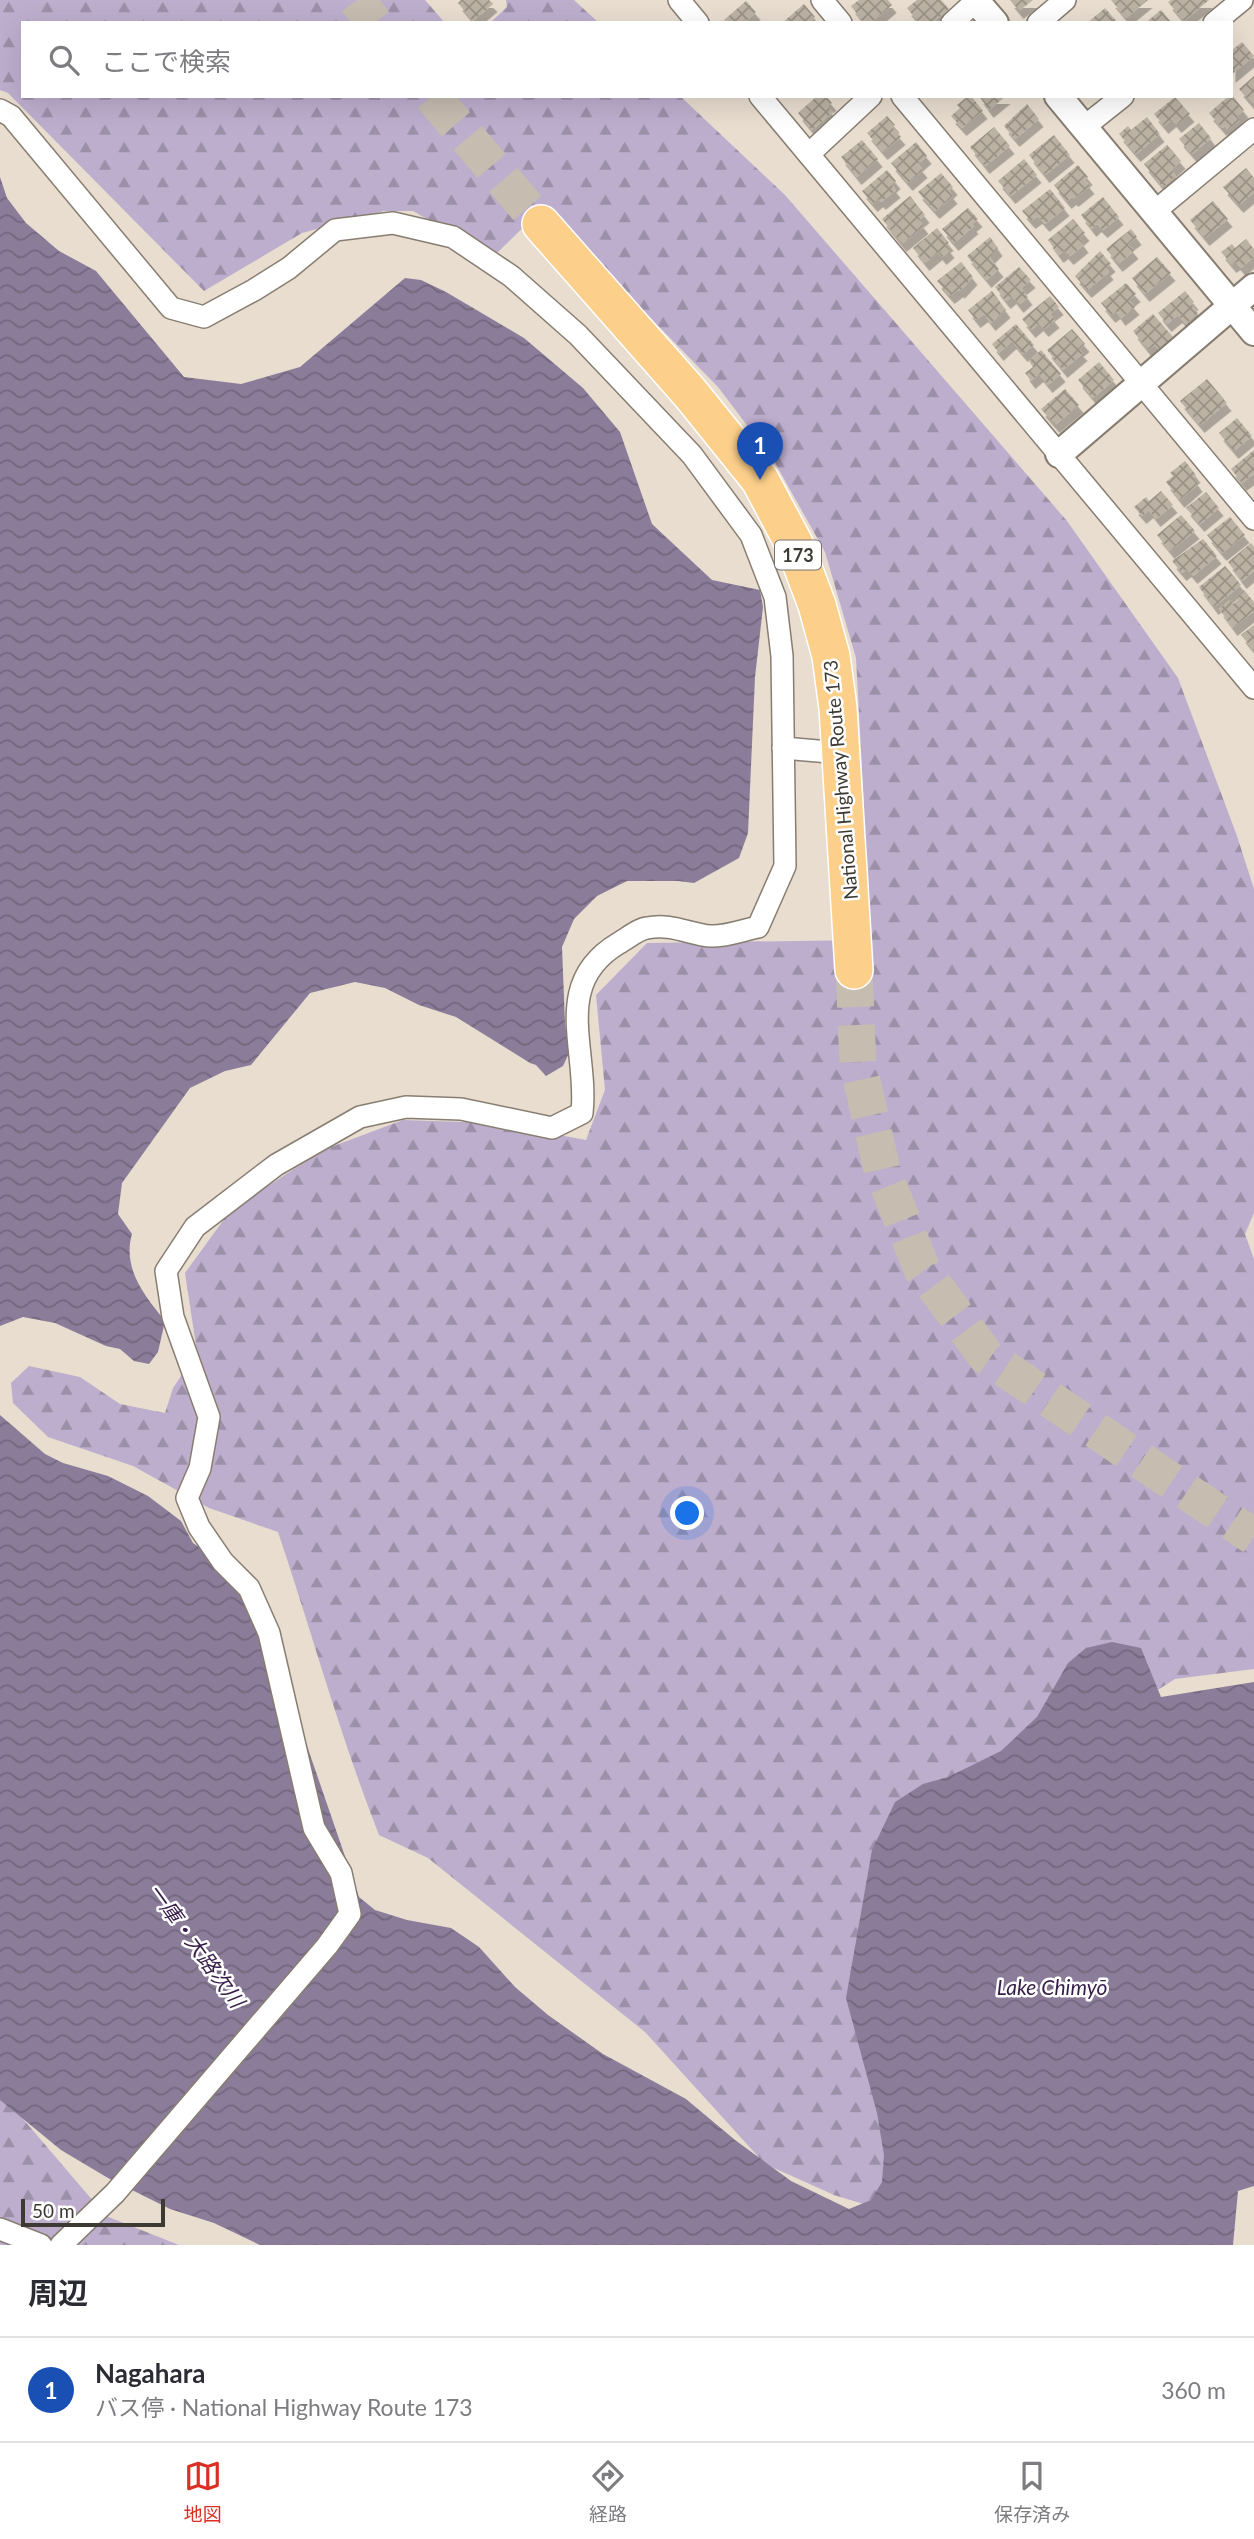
<!DOCTYPE html>
<html lang="ja">
<head>
<meta charset="utf-8">
<style>
	:root { --surface:#fff; --page:#f2f2f3; --text:#2b2b33; --muted:#7c7c81; --line:#e1e1e2; --accent:#d93025 }
	body { margin:0; font-family:Lato,"Noto Sans JP",sans-serif; background:var(--page); color:var(--text) }
	.scale { position:absolute; left:21px; bottom:18px; width:144px; box-sizing:border-box; padding-left:7px; border:4px solid #3d3933; border-top:0; font-size:19px; line-height:24px; white-space:nowrap; color:#3d3933; -webkit-text-stroke:5px #fff; paint-order:stroke }
	.you { position:absolute; left:688px; top:1514px; width:24px; height:24px; margin:-18px; border:5px solid #fff; border-radius:50%; background:#1a73e8; box-shadow:0 0 0 10px #1a73e833 }
	.badge { display:grid; place-items:center; width:46px; height:46px; border-radius:50%; background:var(--accent); color:#fff; font-size:23px; font-weight:700 }
	.pin { position:absolute; translate:-50% -58px; filter:drop-shadow(0 2px 4px #0008) }
	.pin::after { content:''; position:absolute; top:37px; width:24px; height:21px; background:inherit; clip-path:polygon(0 0,100% 0,50% 100%) }
	.list { margin:0; padding:0; list-style:none }
	h2 { display:flex; justify-content:space-between; align-items:center; height:91px; margin:0; padding:0 28px; font-size:30px }
	h2 small { font-size:23px; font-weight:400; color:var(--muted) }
	.list li { display:grid; grid-template-columns:46px 1fr auto; gap:21px; align-items:center; box-sizing:border-box; height:105px; padding:0 28px; border-top:2px solid var(--line) }
	.list b { display:block; font-size:26px; white-space:nowrap }
	.list p { margin:0; font-size:23px; white-space:nowrap; color:var(--muted) }
	.list em { font-size:23px; font-style:normal; color:var(--muted) }
	.icon { flex:none; width:38px; height:38px; fill:none; stroke:currentColor; stroke-width:2; stroke-linecap:round; stroke-linejoin:round }
	.map { position:relative; flex:none; width:1254px; height:2245px; overflow:hidden }
	.search { position:absolute; background:var(--surface); box-shadow:0 7px 28px #0002; left:21px; right:21px; top:21px; height:77px; display:flex; align-items:center; gap:18px; box-sizing:border-box; padding:0 24px; border-radius:0px; color:var(--muted); font-size:26px }
	.sheet { height:196px; background:var(--surface) }
	nav { display:flex; justify-content:space-around; align-items:center; box-sizing:border-box; height:98px; border-top:2px solid var(--line); background:var(--surface); font-size:19px; color:var(--muted) }
	nav a { display:grid; justify-items:center; gap:4px }
	nav .on { color:var(--accent) }
	.map>svg:first-child { display:block }
	.forest { fill:url(#forest-firs) }
	.water { fill:url(#water-waves) }
	.building { fill:url(#building-cross-hatch); filter:url(#shadow) }
	.lines { fill:none; stroke-linecap:round; stroke-linejoin:round }
	.trunk-tunnel { stroke:#c6bcb0; stroke-width:37; stroke-dasharray:37 18; stroke-linecap:butt }
	.minor-casing { stroke:#877e71; stroke-width:24 }
	.tertiary-casing { stroke:#877e71; stroke-width:30 }
	.trunk-casing { stroke:#fff; stroke-width:40 }
	.minor { stroke:#fff; stroke-width:21 }
	.tertiary { stroke:#fff; stroke-width:26 }
	.trunk { stroke:#fccf8b; stroke-width:37 }
	.labels { text-anchor:middle; dominant-baseline:central; stroke-width:5; stroke-linejoin:round; paint-order:stroke }
	.shield { fill:#fff; stroke:#777470; stroke-width:2 }
	.shield-label { font-size:18px; font-weight:bold; fill:#3d3933 }
	.street-label { font-size:19px; fill:#3d3933; stroke:#fff }
	.water-label { font-size:21px; font-style:italic; fill:#361e49; stroke:#fff }
</style>
</head>
<body>
<div class="map">
<svg width="1254" height="2245" viewBox="0 0 1254 2245">
	<defs>
		<pattern id="forest-firs" width="22" height="20" patternUnits="userSpaceOnUse" patternTransform="scale(1.75)"><rect width="22" height="20" fill="#beaece"/><path d="M5 1l3.5 6h-7zM16 11l3.5 6h-7z" fill="#9c8fa8"/></pattern>
		<pattern id="water-waves" width="16" height="10" patternUnits="userSpaceOnUse" patternTransform="scale(1.75)"><rect width="16" height="10" fill="#8b7c9a"/><path d="M0 5q4-4 8 0t8 0" fill="none" stroke="#73677e"/></pattern>
		<pattern id="building-cross-hatch" width="8" height="8" patternUnits="userSpaceOnUse" patternTransform="scale(1.75)"><rect width="8" height="8" fill="#bcb2a4"/><path d="M0 0l8 8M0 8l8-8" fill="none" stroke="#9a9286"/></pattern>
		<filter id="shadow"><feDropShadow dx="4.5" dy="8" stdDeviation="0" flood-color="#0004"/></filter>
	</defs>
	<rect width="100%" height="100%" fill="#e8ddcf"/>
	<!-- forest -->
	<g class="forest">
		<path d="M0,0H425L445,23H23V96H680L785,195L1067,521L1178,678L1237,836L1254,889V1213L1245,1234L1254,1259V1669L1175,1679L1081,1738L903,2216L834,2195L765,2164L645,2032L428,1858L379,1835C340,1736 312,1633 278,1532L209,1508L133,1466L48,1437L13,1403L11,1383L29,1366L80,1377L120,1404L165,1413L173,1388L197,1352L185,1273L230,1211L323,1150L403,1120L494,1123L586,1140L605,1090L596,995L647,943L862,940L864,807L856,658L825,552L774,461L718,387L625,292L581,240L545,206L493,257L413,211H384L302,233L204,291L8,93L0,90Z"/>
		<path d="M506,0H574L599,23H490L507,7Z"/>
		<path d="M0,2092L106,2216L179,2245H0Z"/>
	</g>
	<!-- water -->
	<g class="water">
		<path d="M0,177L7,198L26,223L59,251L96,271L184,377L241,384L300,367L405,278L421,280L446,292L524,338L583,388L620,432L652,524L712,580L760,590L763,607L755,677L748,833L739,858L694,883L678,881H627L597,896L574,919L562,947L565,1023L569,1053L563,1066L546,1076L536,1065L530,1063L456,1017L419,1005L385,988L355,982L310,993L251,1065L225,1071L190,1088L122,1183L118,1214L132,1234C122,1269 145,1296 165,1321L158,1352L149,1364L134,1361L120,1349L106,1346L55,1323L23,1317L0,1326Z"/>
		<path d="M0,1415L45,1454L63,1463L108,1476L148,1496L181,1521L193,1543L252,1584L268,1612L306,1743L359,1897L375,1910L407,1920L451,1928L479,1947L515,1987L548,2015L603,2054L686,2099L735,2140L791,2181L849,2209L871,2200L882,2182L884,2155L877,2113L846,1998L872,1850L895,1802L923,1784L948,1777L1001,1751L1037,1717L1068,1663L1086,1648L1112,1642L1141,1648L1161,1697L1254,1682V2186L1238,2191L1233,2245H260L214,2223L170,2209L108,2178L61,2150L0,2100Z"/>
	</g>
	<!-- building -->
	<g class="building">
		<path d="M461,0H489L493,4L473,21L458,3Z"/>
		<path d="M859,0H888L892,5L871,23H864L851,6Z"/>
		<path d="M917,0H941L949,9L932,23H919L907,8Z"/>
		<path d="M1010,0H1033L1019,11Z"/>
		<path d="M1111,0H1148L1126,18Z"/>
		<path d="M1171,0H1209L1184,21L1168,2Z"/>
		<path d="M746,1L756,12L744,23H726L724,20Z"/>
		<path d="M804,4L815,17L808,23H782Z"/>
		<path d="M1105,8L1118,23H1087Z"/>
		<path d="M1161,10L1172,23H1145Z"/>
		<path d="M1242,42L1254,56L1231,75V51Z"/>
		<path d="M1254,76V102L1252,104L1239,89Z"/>
		<path d="M1231,94L1244,110L1237,116L1240,120L1228,130L1225,126L1222,128L1209,113Z"/>
		<path d="M817,96H826L832,103L827,106L833,112L812,130L798,113Z"/>
		<path d="M968,96H971L983,111L962,128L951,116L960,108L957,105Z"/>
		<path d="M979,96H1006L989,110Z"/>
		<path d="M1175,97L1190,114L1177,125L1172,119L1164,126L1154,114Z"/>
		<path d="M1027,104L1039,119L1015,139L1004,126Z"/>
		<path d="M887,116L895,125L892,127L901,137L883,152L867,133Z"/>
		<path d="M1147,117L1160,134L1136,154L1119,134L1128,126L1131,130Z"/>
		<path d="M1199,123L1211,138L1192,154L1179,139Z"/>
		<path d="M994,127L1010,146L985,166L970,147Z"/>
		<path d="M1054,135L1070,155L1045,175L1029,155Z"/>
		<path d="M862,140L878,159L857,177L841,157Z"/>
		<path d="M916,142L927,156L918,164L923,170L908,183L891,163Z"/>
		<path d="M1167,145L1181,161L1171,170L1176,176L1163,187L1144,164Z"/>
		<path d="M1024,159L1037,175L1011,196L998,181Z"/>
		<path d="M1078,165L1088,177L1085,180L1090,186L1074,199L1072,197L1067,201L1054,185Z"/>
		<path d="M1246,168L1254,178V192L1239,205L1223,187Z"/>
		<path d="M887,170L896,181L892,185L896,190L881,202L879,199L873,204L862,191Z"/>
		<path d="M941,173L953,187L949,191L953,196L935,211L918,192Z"/>
		<path d="M1050,189L1065,208L1045,224L1038,216L1031,221L1022,211Z"/>
		<path d="M910,196L925,215L919,220L924,226L902,244L882,219Z"/>
		<path d="M1103,197L1119,217L1103,230L1097,224L1092,229L1081,215Z"/>
		<path d="M1213,201L1228,219L1205,238L1190,220Z"/>
		<path d="M968,208L978,219L972,224L974,226L954,243L942,229Z"/>
		<path d="M1073,219L1085,233L1079,238L1084,245L1069,257L1064,251L1059,255L1048,240Z"/>
		<path d="M937,228L949,243L946,245L950,250L942,257L938,252L925,263L913,248Z"/>
		<path d="M1131,229L1137,237L1128,244L1134,251L1118,264L1106,249Z"/>
		<path d="M990,237L998,248L989,257L999,269L987,280L967,256Z"/>
		<path d="M1246,239L1254,249V257L1241,268L1236,262L1232,265L1221,252L1232,244L1235,248Z"/>
		<path d="M1100,251L1111,264L1106,268L1109,272L1087,290L1075,276Z"/>
		<path d="M1157,257L1171,273L1145,294L1132,278Z"/>
		<path d="M961,262L973,277L960,291L959,289L950,296L937,281Z"/>
		<path d="M1019,267L1031,280L1021,288L1028,297L1019,305L1012,296L1006,301L995,287Z"/>
		<path d="M1126,283L1136,294L1129,300L1135,307L1121,318L1116,311L1111,315L1101,303Z"/>
		<path d="M992,291L1006,310L991,323L984,314L976,320L968,310Z"/>
		<path d="M1185,291L1194,302L1191,304L1198,313L1186,324L1178,315L1167,324L1158,313Z"/>
		<path d="M1050,296L1059,307L1050,314L1055,320L1044,329L1039,323L1031,330L1022,319Z"/>
		<path d="M1153,314L1173,337L1158,349L1155,345L1148,350L1133,331Z"/>
		<path d="M1016,324L1034,345L1023,354L1012,341L999,353L992,344Z"/>
		<path d="M1072,329L1085,344L1079,349L1083,353L1063,370L1047,350Z"/>
		<path d="M1041,350L1061,374L1048,385L1039,374L1031,381L1025,373L1033,367L1029,361Z"/>
		<path d="M1099,362L1114,380L1093,398L1078,380Z"/>
		<path d="M1207,379L1227,403L1200,425L1180,401Z"/>
		<path d="M1065,389L1079,405L1055,425L1041,409Z"/>
		<path d="M1237,418L1252,436L1234,451L1219,433Z"/>
		<path d="M1254,450V474L1242,483L1231,469Z"/>
		<path d="M1185,461L1196,475L1193,477L1198,484L1180,500L1166,482L1173,476L1170,473Z"/>
		<path d="M1161,491L1173,505L1156,519L1149,510L1142,516L1134,507L1146,497L1149,501Z"/>
		<path d="M1206,492L1219,508L1200,524L1186,508Z"/>
		<path d="M1181,515L1195,531L1170,551L1157,535Z"/>
		<path d="M1230,517L1245,535L1222,553L1207,535Z"/>
		<path d="M1203,539L1217,556L1193,576L1187,569L1182,573L1172,561Z"/>
		<path d="M1251,543L1254,547V571L1242,581L1228,562Z"/>
		<path d="M1225,566L1241,585L1214,607L1199,587Z"/>
		<path d="M1244,590L1254,602V611L1233,628L1219,609L1230,600L1233,604L1238,600L1235,598Z"/>
		<path d="M1254,625V651L1241,635Z"/>
	</g>
	<g class="lines">
		<!-- trunk-tunnel -->
		<g class="trunk-tunnel">
			<path d="M357,0L374,23"/>
			<path d="M432,96L541,224"/>
			<path d="M854,970L858,1063L882,1170L922,1269L986,1356L1254,1537"/>
		</g>
		<!-- minor casing -->
		<g class="minor-casing">
			<g id="minor">
				<path d="M679,0L698,23"/>
				<path d="M822,0L841,23"/>
				<path d="M952,23L976,1"/>
				<path d="M1038,23L1065,0"/>
				<path d="M1214,23L1242,0"/>
				<path d="M760,96L1254,688"/>
				<path d="M902,96L1254,519"/>
				<path d="M0,110L11,116L171,308L204,317L254,290L289,268L335,230L393,223L453,237L511,276L578,335L692,455L751,535L775,597L782,656L785,866L758,927C743,930 725,937 710,936C689,934 671,923 647,928C638,929 628,938 619,943C550,984 589,1050 582,1113L552,1128L461,1109L406,1107L360,1117L276,1165L195,1227L166,1271L173,1317L209,1417L200,1468L187,1498L199,1527L223,1562L249,1588L269,1633L314,1828L341,1873L350,1914L327,1946L115,2193L61,2245"/>
				<path d="M1084,127L1123,96"/>
				<path d="M809,154L871,96"/>
				<path d="M1154,212L1254,129"/>
				<path d="M783,748L841,753"/>
				<path d="M0,2229L41,2245"/>
			</g>
		</g>
		<!-- tertiary casing -->
		<g class="tertiary-casing">
			<g id="tertiary">
				<path d="M975,0L995,23"/>
				<path d="M1058,96L1254,332"/>
				<path d="M1059,454L1254,287"/>
			</g>
		</g>
		<!-- trunk casing -->
		<g class="trunk-casing">
			<path id="trunk" d="M541,224L690,393L760,480L794,544L817,605L831,656L838,708L854,970"/>
		</g>
		<!-- minor -->
		<use href="#minor" class="minor"/>
		<!-- tertiary -->
		<use href="#tertiary" class="tertiary"/>
		<!-- trunk -->
		<use href="#trunk" class="trunk"/>
	</g>
	<g class="labels">
		<!-- shield labels -->
		<rect class="shield" x="775" y="540.5" width="46" height="29" rx="5"/>
		<g class="shield-label">
			<text x="798" y="555">173</text>
		</g>
		<!-- street labels -->
		<g class="street-label">
			<text transform="translate(840 780) rotate(-95)">National Highway Route 173</text>
		</g>
		<!-- water labels -->
		<g class="water-label">
			<text transform="translate(197 1945) rotate(54)">一庫・大路次川</text>
			<text x="1052" y="1986">Lake Chimyō</text>
		</g>
	</g>
</svg>
<div class="scale">50 m</div>
<div class="you"></div>
<div class="pin badge" style="left:760px;top:480px;background:#1a4fb4">1</div>
<div class="search"><svg class="icon" aria-label="search" viewBox="0 0 24 24"><circle cx="10" cy="10" r="6"/><path d="M15 15l6 6"/></svg>ここで検索</div>
</div>
<section class="sheet">
<h2>周辺<small></small></h2>
<ul class="list">
<li><span class="badge" style="background:#1a4fb4">1</span><div><b>Nagahara</b><p>バス停 · National Highway Route 173</p></div><em>360 m</em></li>
</ul>
</section>
<nav>
<a class="on"><svg class="icon" aria-label="map" viewBox="0 0 24 24"><path d="M3 6l6-2 6 2 6-2v14l-6 2-6-2-6 2zM9 4v14M15 6v14"/></svg>地図</a>
<a><svg class="icon" aria-label="directions" viewBox="0 0 24 24"><path d="M12 3l9 9-9 9-9-9zM9 14v-3h6M13 9l2 2-2 2"/></svg>経路</a>
<a><svg class="icon" aria-label="saved" viewBox="0 0 24 24"><path d="M7 4h10v16l-5-4-5 4z"/></svg>保存済み</a>
</nav>
</body>
</html>
